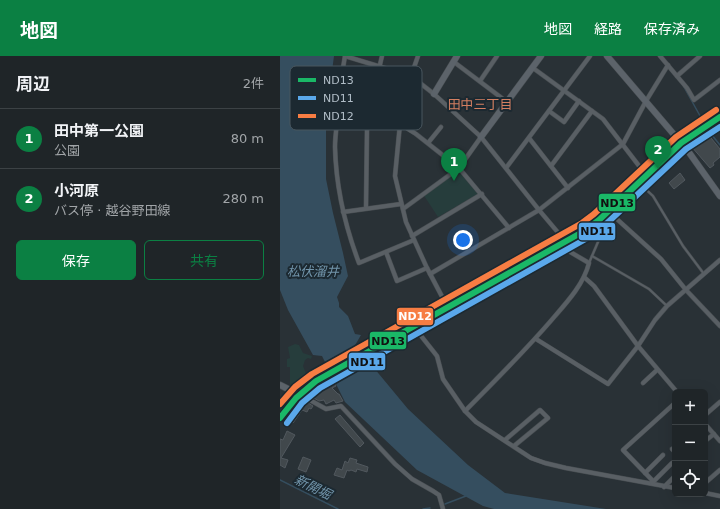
<!DOCTYPE html>
<html lang="ja">
<head>
<meta charset="utf-8">
<style>
	:root { --surface:#1f2528; --page:#2c3134; --text:#f1f3f6; --muted:#a1a5a8; --line:#3c4245; --accent:#0b8043 }
	body { margin:0; font-family:"DejaVu Sans","Noto Sans JP",sans-serif; background:var(--page); color:var(--text) }
	.controls { position:absolute; right:12px; bottom:12px; display:grid; overflow:hidden; border-radius:6px; box-shadow:0 4px 16px #0002 }
	.controls button { width:36px; height:36px; display:grid; place-items:center; padding:0; border:0; border-bottom:1px solid var(--line); background:var(--surface); color:var(--text); font:20px sans-serif }
	.you { position:absolute; left:183px; top:184px; width:14px; height:14px; margin:-10px; border:3px solid #fff; border-radius:50%; background:#1a73e8; box-shadow:0 0 0 6px #1a73e833 }
	.badge { display:grid; place-items:center; width:26px; height:26px; border-radius:50%; background:var(--accent); color:#fff; font-size:13px; font-weight:700 }
	.pin { position:absolute; translate:-50% -33px; filter:drop-shadow(0 1px 2px #0008) }
	.pin::after { content:''; position:absolute; top:21px; width:14px; height:12px; background:inherit; clip-path:polygon(0 0,100% 0,50% 100%) }
	.list { margin:0; padding:0; list-style:none }
	h2 { display:flex; justify-content:space-between; align-items:center; height:52px; margin:0; padding:0 16px; font-size:17px }
	h2 small { font-size:13px; font-weight:400; color:var(--muted) }
	.list li { display:grid; grid-template-columns:26px 1fr auto; gap:12px; align-items:center; box-sizing:border-box; height:60px; padding:0 16px; border-top:1px solid var(--line) }
	.list b { display:block; font-size:15px; white-space:nowrap }
	.list p { margin:0; font-size:13px; white-space:nowrap; color:var(--muted) }
	.list em { font-size:13px; font-style:normal; color:var(--muted) }
	.actions { display:flex; gap:8px; padding:12px 16px }
	.actions a { flex:1; padding:9px 0; border:1px solid var(--accent); border-radius:6px; text-align:center; font-size:14px; color:var(--accent) }
	.actions .main { background:var(--accent); color:#fff }
	.icon { flex:none; width:22px; height:22px; fill:none; stroke:currentColor; stroke-width:2; stroke-linecap:round; stroke-linejoin:round }
	.map { position:relative; flex:none; width:440px; height:453px; overflow:hidden }
	header { display:flex; align-items:center; gap:24px; box-sizing:border-box; height:56px; padding:0 20px; background:var(--accent); color:#fff }
	header strong { font-size:19px }
	nav { display:flex; gap:22px; margin-inline-start:auto; font-size:14px }
	main { display:flex }
	aside { flex:1; background:var(--surface) }
	.map>svg:first-child { display:block }
	.green { fill:#263d3c }
	.water { fill:#354e5f }
	.lines { fill:none; stroke-linecap:round; stroke-linejoin:round }
	.stream { stroke:#354e5f; stroke-width:1.5 }
	.building { fill:#41484c; stroke:#51585e }
	.lane-casing { stroke:#474d51; stroke-width:3 }
	.street-casing { stroke:#474d51; stroke-width:5 }
	.secondary-casing { stroke:#474d51; stroke-width:7 }
	.primary-casing { stroke:#464e53; stroke-width:8 }
	.lane { stroke:#595f64; stroke-width:2 }
	.street { stroke:#595f64; stroke-width:4 }
	.secondary { stroke:#5c636a; stroke-width:6 }
	.primary { stroke:#5b6166; stroke-width:7 }
	.bus-1-casing { stroke:#1c2931; stroke-width:9 }
	.bus-2-casing { stroke:#1c2931; stroke-width:9 }
	.bus-3-casing { stroke:#1c2931; stroke-width:9 }
	.bus-1 { stroke:#1ab867; stroke-width:6 }
	.bus-2 { stroke:#5aa8eb; stroke-width:6 }
	.bus-3 { stroke:#f77d43; stroke-width:6 }
	.labels { text-anchor:middle; dominant-baseline:central; stroke-width:4; stroke-linejoin:round; paint-order:stroke }
	.neighbourhood-label { font-size:13px; fill:#d47f61; stroke:#1c2931 }
	.water-label { font-size:13px; font-style:italic; fill:#7295ab; stroke:#1c2931 }
	.key { fill:#1c2931; stroke:#49565e; stroke-width:1 }
	.key-label { font-size:11px; fill:#b2bec8 }
	.line-badge { stroke:#1c2931; stroke-width:1.5 }
	.badge-label { font-size:11px; text-anchor:middle; font-weight:bold; fill:#fff }
	.pale-badge-label { font-size:11px; text-anchor:middle; font-weight:bold; fill:#111 }
</style>
</head>
<body>
<header>
<strong>地図</strong>
<nav><a>地図</a><a>経路</a><a>保存済み</a></nav>
</header>
<main>
<aside>
<h2>周辺<small>2件</small></h2>
<ul class="list">
<li><span class="badge">1</span><div><b>田中第一公園</b><p>公園</p></div><em>80 m</em></li>
<li><span class="badge">2</span><div><b>小河原</b><p>バス停 · 越谷野田線</p></div><em>280 m</em></li>
</ul>
<div class="actions"><a class="main">保存</a><a>共有</a></div>
</aside>
<div class="map">
<svg width="440" height="453" viewBox="0 0 440 453">
	<rect width="100%" height="100%" fill="#293136"/>
	<!-- green -->
	<g class="green">
		<path d="M177,113L198,138L158,161L143,138Z"/>
		<path d="M15,288L19,289L23,297L32,300L31,303L28,302L25,304L23,310L29,325C24,330 17,332 10,330V311H7V303L10,302L8,291Z"/>
	</g>
	<!-- water -->
	<path class="water" d="M0,0H54L46,61V123L53,157L63,197L68,220L57,241L59,247V251L68,260L75,278L81,279L74,291L94,312L128,353L188,409L225,437L326,453H214L203,450L137,414L65,346L42,300L33,299L8,254L0,234Z"/>
	<g class="lines">
		<!-- stream -->
		<g class="stream">
			<path d="M404,31L424,67"/>
			<path d="M427,73L440,89"/>
			<path d="M0,424L58,453"/>
			<path d="M165,448L186,440"/>
			<path d="M143,453L150,452"/>
		</g>
	</g>
	<!-- building -->
	<g class="building">
		<path d="M427,77L440,93V101L433,107L434,109L430,112L411,90L412,89L411,87Z"/>
		<path d="M400,117L405,124L394,133L389,127Z"/>
		<path d="M47,324L49,328L54,326L56,330L52,332L58,338H59L63,345L56,347L54,344L46,348L44,344L39,345L32,341L29,336L33,333L34,334L40,331L39,329Z"/>
		<path d="M23,344L33,350L31,353L29,352L27,356L22,354L13,367L7,363L15,351L17,353Z"/>
		<path d="M60,359L84,387L80,391L55,363Z"/>
		<path d="M7,375L15,379L1,402L8,404L5,412L0,409V383L3,384Z"/>
		<path d="M23,401L31,404L26,416L18,413Z"/>
		<path d="M70,402L77,404L76,407L88,411L87,416L77,413L76,416L71,414L69,415L67,414L64,422L54,419L57,412L62,414L65,405L68,407Z"/>
	</g>
	<g class="lines">
		<!-- lane casing -->
		<g class="lane-casing">
			<g id="lane">
				<path d="M359,127L373,140L403,190L424,218"/>
				<path d="M312,200L369,233L387,250"/>
				<path d="M309,207L330,158"/>
			</g>
		</g>
		<!-- street casing -->
		<g class="street-casing">
			<g id="street">
				<path d="M65,0L131,20L154,38L201,81L259,154L286,186"/>
				<path d="M65,0C61,22 58,44 57,67C56,75 55,83 55,91C56,132 65,170 79,207L134,184"/>
				<path d="M138,0L131,20L120,68L115,120L126,166L147,212L168,252"/>
				<path d="M380,0L407,32L414,44L440,24"/>
				<path d="M174,6L227,46"/>
				<path d="M253,12L323,63L366,119"/>
				<path d="M397,20L420,0"/>
				<path d="M200,25L217,0"/>
				<path d="M269,55L284,66L299,45"/>
				<path d="M120,68L136,78L179,112L229,172"/>
				<path d="M249,82L288,132"/>
				<path d="M148,87L161,71"/>
				<path d="M271,110L312,55"/>
				<path d="M226,112L310,0"/>
				<path d="M86,152L87,73L94,34L102,0"/>
				<path d="M123,153L179,112L201,81"/>
				<path d="M328,155L381,203L406,234L440,270"/>
				<path d="M63,156L121,148"/>
				<path d="M132,180L202,138"/>
				<path d="M106,196L117,225L147,212"/>
				<path d="M150,218L259,154L343,88L366,45L388,9"/>
				<path d="M304,221L314,230L358,290L397,336"/>
				<path d="M134,271L157,300L163,323L185,355L196,366L251,402L265,407L286,412L395,432"/>
				<path d="M256,283L328,328L358,290L375,264L387,250L440,204"/>
				<path d="M363,327L377,314"/>
				<path d="M19,338L46,353L61,350L115,408L132,423L153,435L159,439L163,453"/>
				<path d="M185,355C216,324 247,293 275,260C289,244 304,227 309,207L280,190"/>
				<path d="M425,359L440,346"/>
				<path d="M425,368L440,385"/>
				<path d="M225,384L260,354L268,362L234,390"/>
				<path d="M425,385L434,378"/>
				<path d="M392,393L395,396"/>
				<path d="M392,407L372,427V424L343,394L395,347"/>
				<path d="M365,417L383,399"/>
				<path d="M425,427L440,414"/>
				<path d="M384,431L395,420"/>
				<path d="M425,437L440,440"/>
			</g>
		</g>
		<!-- secondary casing -->
		<g class="secondary-casing">
			<g id="secondary">
				<path d="M327,0L408,95L440,140"/>
				<path d="M154,38L177,0"/>
				<path d="M201,81L261,0"/>
				<path d="M0,329L18,338"/>
			</g>
		</g>
		<!-- primary casing -->
		<g class="primary-casing">
			<path id="primary" d="M0,362C10,347 20,335 36,325L306,174L319,164L401,87L440,61"/>
		</g>
		<!-- lane -->
		<use href="#lane" class="lane"/>
		<!-- street -->
		<use href="#street" class="street"/>
		<!-- secondary -->
		<use href="#secondary" class="secondary"/>
		<!-- primary -->
		<use href="#primary" class="primary"/>
		<!-- bus-1 casing -->
		<g class="bus-1-casing">
			<path id="bus-1" d="M0,362L16,342L36,325L306,174L319,164L401,87L440,61"/>
		</g>
		<!-- bus-2 casing -->
		<g class="bus-2-casing">
			<path id="bus-2" d="M7,367L22,347L40,332L311,180L324,170L406,93L440,71"/>
		</g>
		<!-- bus-3 casing -->
		<g class="bus-3-casing">
			<path id="bus-3" d="M0,348L15,331L32,318L302,167L314,158L396,81L436,54"/>
		</g>
		<!-- bus-1 -->
		<use href="#bus-1" class="bus-1"/>
		<!-- bus-2 -->
		<use href="#bus-2" class="bus-2"/>
		<!-- bus-3 -->
		<use href="#bus-3" class="bus-3"/>
	</g>
	<g class="labels">
		<!-- neighbourhood labels -->
		<g class="neighbourhood-label">
			<text x="200" y="48">田中三丁目</text>
		</g>
		<!-- water labels -->
		<g class="water-label">
			<text x="33" y="215">松伏溜井</text>
			<text transform="translate(33 431) rotate(26)">新開堀</text>
		</g>
	</g>
	<!-- legend -->
	<rect x="10" y="10" width="132" height="64" rx="6" class="key"/>
	<rect x="18" y="22" width="18" height="4" fill="#1ab867"/>
	<rect x="18" y="40" width="18" height="4" fill="#5aa8eb"/>
	<rect x="18" y="58" width="18" height="4" fill="#f77d43"/>
	<g class="key-label">
		<text x="43" y="28">ND13</text>
		<text x="43" y="46">ND11</text>
		<text x="43" y="64">ND12</text>
	</g>
	<g class="line-badge">
		<rect x="318" y="137" width="38" height="19" rx="4" fill="#1ab867"/>
		<rect x="298" y="166" width="38" height="19" rx="4" fill="#5aa8eb"/>
		<rect x="116" y="251" width="38" height="19" rx="4" fill="#f77d43"/>
		<rect x="89" y="275" width="38" height="19" rx="4" fill="#1ab867"/>
		<rect x="68" y="296" width="38" height="19" rx="4" fill="#5aa8eb"/>
	</g>
	<g class="badge-label">
		<text x="135" y="264">ND12</text>
	</g>
	<g class="pale-badge-label">
		<text x="337" y="151">ND13</text>
		<text x="317" y="179">ND11</text>
		<text x="108" y="289">ND13</text>
		<text x="87" y="310">ND11</text>
	</g>
</svg>
<div class="controls">
<button>+</button>
<button>−</button>
<button><svg class="icon" aria-label="locate" viewBox="0 0 24 24"><circle cx="12" cy="12" r="6"/><path d="M12 2v4M12 18v4M2 12h4M18 12h4"/></svg></button>
</div>
<div class="you"></div>
<div class="pin badge" style="left:174px;top:125px">1</div>
<div class="pin badge" style="left:378px;top:113px">2</div>
</div>
</main>
</body>
</html>
